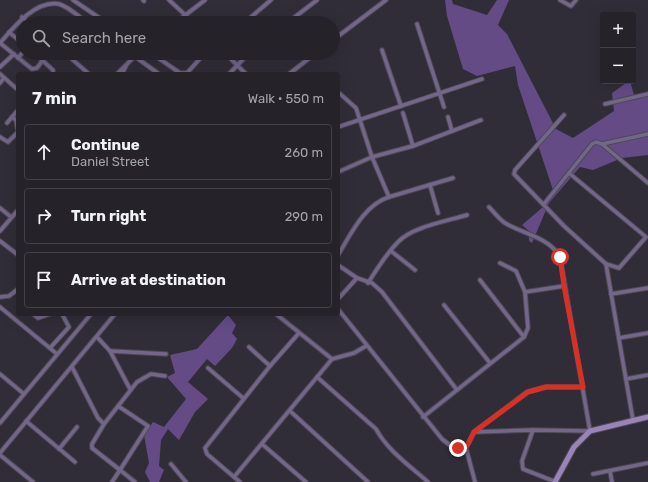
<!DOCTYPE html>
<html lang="en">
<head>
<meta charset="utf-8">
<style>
	:root { --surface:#25222a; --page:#2d2a32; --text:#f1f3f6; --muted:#a3a4a8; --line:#423f47 }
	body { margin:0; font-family:Rubik,sans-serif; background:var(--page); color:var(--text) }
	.controls { position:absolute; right:12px; top:12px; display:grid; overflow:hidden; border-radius:4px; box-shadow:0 4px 16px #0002 }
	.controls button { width:36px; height:36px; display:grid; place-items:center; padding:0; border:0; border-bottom:1px solid var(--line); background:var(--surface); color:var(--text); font:20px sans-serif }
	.stop { position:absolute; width:12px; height:12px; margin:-9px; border:3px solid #d93025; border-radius:50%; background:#fff }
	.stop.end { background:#d93025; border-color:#fff; box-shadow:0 1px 4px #0008 }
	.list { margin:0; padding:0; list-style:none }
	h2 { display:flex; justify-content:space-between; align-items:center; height:52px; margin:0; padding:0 16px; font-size:17px }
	h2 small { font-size:13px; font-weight:400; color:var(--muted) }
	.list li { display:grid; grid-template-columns:26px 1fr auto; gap:12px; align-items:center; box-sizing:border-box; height:56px; margin:0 8px 8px; padding:0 8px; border:1px solid var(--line); border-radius:4px }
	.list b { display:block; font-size:15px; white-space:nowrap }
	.list p { margin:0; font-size:13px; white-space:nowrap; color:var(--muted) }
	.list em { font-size:13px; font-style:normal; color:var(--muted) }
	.icon { flex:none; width:22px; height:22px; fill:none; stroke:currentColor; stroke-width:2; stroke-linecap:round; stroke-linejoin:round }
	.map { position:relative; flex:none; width:648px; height:482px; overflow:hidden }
	.search { position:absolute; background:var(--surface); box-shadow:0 4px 16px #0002; left:16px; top:16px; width:324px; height:44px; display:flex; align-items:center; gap:10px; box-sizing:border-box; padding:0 14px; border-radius:22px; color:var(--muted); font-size:15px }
	.panel { position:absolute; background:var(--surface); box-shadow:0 4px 16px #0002; left:16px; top:72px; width:324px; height:244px; border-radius:4px }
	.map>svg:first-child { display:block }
	.green { fill:#644b86 }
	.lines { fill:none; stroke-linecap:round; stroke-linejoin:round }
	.street-casing { stroke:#4d4954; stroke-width:5.5 }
	.secondary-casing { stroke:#4d4954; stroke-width:7 }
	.street { stroke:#736688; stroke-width:3.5 }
	.secondary { stroke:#9984ba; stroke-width:5 }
	.route { stroke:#d93025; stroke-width:5 }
</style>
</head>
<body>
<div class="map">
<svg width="648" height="482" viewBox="0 0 648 482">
	<rect width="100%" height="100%" fill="#312d38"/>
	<!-- green -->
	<g class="green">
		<path d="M445,0H452L453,4L487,15L497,0H509L498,25L507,34L556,129L573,138L614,111L612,93L629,81H630L634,95L648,92V155L622,158L593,170L580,167L549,203L532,243L529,241V231L522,225L543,207L553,190L518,85L515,66L477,76L463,69L447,16Z"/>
		<path d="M228,315L236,325L232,333L237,339L232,348L215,366L207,359L188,382L208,399L195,412L179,440L168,429L161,440L159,466L164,470L159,482H150L145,472L149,463L144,435L153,422L164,427L186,399L167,377L175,373L170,355L197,349Z"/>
	</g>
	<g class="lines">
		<!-- street casing -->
		<g class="street-casing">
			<g id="street">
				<path d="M73,0L107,23"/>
				<path d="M143,0L144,1"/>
				<path d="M169,0L194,23"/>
				<path d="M560,0L571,6L576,0"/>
				<path d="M22,17L29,23"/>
				<path d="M175,23L205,0"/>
				<path d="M244,23L271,0"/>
				<path d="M287,23L317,0"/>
				<path d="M417,24L444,107"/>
				<path d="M9,32L23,44"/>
				<path d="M333,40L386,0"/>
				<path d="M0,43C13,28 35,0 59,4C69,7 79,17 88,23"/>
				<path d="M0,43L32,69L37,68L48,53"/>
				<path d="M382,50L401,106"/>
				<path d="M34,53L53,70V74"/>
				<path d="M65,53L89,74"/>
				<path d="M130,53L159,74"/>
				<path d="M151,53L180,73H187L205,53"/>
				<path d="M225,53L246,74"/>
				<path d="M18,58L23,52"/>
				<path d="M0,67L14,54"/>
				<path d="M0,74L18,90"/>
				<path d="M117,74L135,56"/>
				<path d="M122,74L126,66"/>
				<path d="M229,74L249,53"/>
				<path d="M289,74L316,53"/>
				<path d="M0,83L4,78"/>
				<path d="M338,92L356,108L372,157L389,197C364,205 351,234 338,255"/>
				<path d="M605,104L648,94"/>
				<path d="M403,113L413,146"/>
				<path d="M564,115L515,170L514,174L564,226L606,264L619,268L646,237L569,173"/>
				<path d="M12,117L16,120L18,132"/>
				<path d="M448,117L452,131"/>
				<path d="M7,123L18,110"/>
				<path d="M338,127L482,79"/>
				<path d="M0,137L8,142L18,132"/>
				<path d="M602,144L648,134"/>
				<path d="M338,172L372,157L413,146L481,120"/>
				<path d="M430,185L438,213"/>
				<path d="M389,197L453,178"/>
				<path d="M544,204L592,144L596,142L602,144L648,183"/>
				<path d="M0,208L11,217"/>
				<path d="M0,231L18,210"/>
				<path d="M0,241L18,255"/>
				<path d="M391,251L415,270"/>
				<path d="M500,263L516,271L525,292L564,286"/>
				<path d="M606,264L633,420"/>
				<path d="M338,265L357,278L372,283L382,292L457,390"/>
				<path d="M480,280L524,337"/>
				<path d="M368,283C377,269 386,254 398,242C412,227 447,221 467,215"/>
				<path d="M611,294L648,288"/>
				<path d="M0,297L9,296L18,289"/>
				<path d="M338,299L357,278"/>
				<path d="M444,305L490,363"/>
				<path d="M0,307L57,354"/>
				<path d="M338,309L442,439L451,446L466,448"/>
				<path d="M33,314L38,318L50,314"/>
				<path d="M276,314L332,359"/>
				<path d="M97,337L110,351L130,389"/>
				<path d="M619,338L648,333"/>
				<path d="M249,347L270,366"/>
				<path d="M50,348L69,327L62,314"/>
				<path d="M110,351L166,354"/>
				<path d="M72,367L98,418L104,424L92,444V448L120,470L112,482"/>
				<path d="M208,368L243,398"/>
				<path d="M0,374L24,394"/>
				<path d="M317,377L376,429C388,451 410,466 428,482"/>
				<path d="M626,379L648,375"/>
				<path d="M118,406L148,426L120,470L135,482"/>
				<path d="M290,411L368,482"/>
				<path d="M423,417L524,337L528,328L525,292"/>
				<path d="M26,421L75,462"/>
				<path d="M0,423L91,314"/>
				<path d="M104,424L137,382L151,374L165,376"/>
				<path d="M533,430L522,461L523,469L556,482"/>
				<path d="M474,432L533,430L590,431L560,257C549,237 523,234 505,223C499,219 494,212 489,207"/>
				<path d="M262,444L306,482"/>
				<path d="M59,449L77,427"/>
				<path d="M0,453L115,314"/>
				<path d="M0,455L33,482"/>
				<path d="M171,464L186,482"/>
				<path d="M610,471L612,482"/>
				<path d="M593,474L648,463"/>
				<path d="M234,477L332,359L354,353L366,346"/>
				<path d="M240,482L207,454L205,448L270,366L299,333"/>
				<path d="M475,482L466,448L474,432L527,392L546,387H583"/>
			</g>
		</g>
		<!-- secondary casing -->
		<g class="secondary-casing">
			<path id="secondary" d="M555,482L574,447L590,431L648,417"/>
		</g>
		<!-- street -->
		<use href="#street" class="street"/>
		<!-- secondary -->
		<use href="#secondary" class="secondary"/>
	</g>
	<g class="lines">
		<!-- route -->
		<path class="route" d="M458,448H466L474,432L528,392L546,387H583L564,286L560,257"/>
	</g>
</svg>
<div class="controls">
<button>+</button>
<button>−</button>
</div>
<div class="stop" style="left:560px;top:257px"></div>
<div class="stop end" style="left:458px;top:448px"></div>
<div class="search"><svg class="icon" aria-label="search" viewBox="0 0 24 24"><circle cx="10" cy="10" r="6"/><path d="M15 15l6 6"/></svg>Search here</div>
<section class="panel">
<h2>7 min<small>Walk · 550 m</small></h2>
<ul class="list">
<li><svg class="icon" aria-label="ahead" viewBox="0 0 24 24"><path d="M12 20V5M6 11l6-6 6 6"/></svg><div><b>Continue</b><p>Daniel Street</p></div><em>260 m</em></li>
<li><svg class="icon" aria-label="right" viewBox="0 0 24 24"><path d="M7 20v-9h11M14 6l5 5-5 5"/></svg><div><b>Turn right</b></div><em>290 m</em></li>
<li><svg class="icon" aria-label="arrive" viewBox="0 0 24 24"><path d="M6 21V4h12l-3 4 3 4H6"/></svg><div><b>Arrive at destination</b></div></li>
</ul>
</section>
</div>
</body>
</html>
